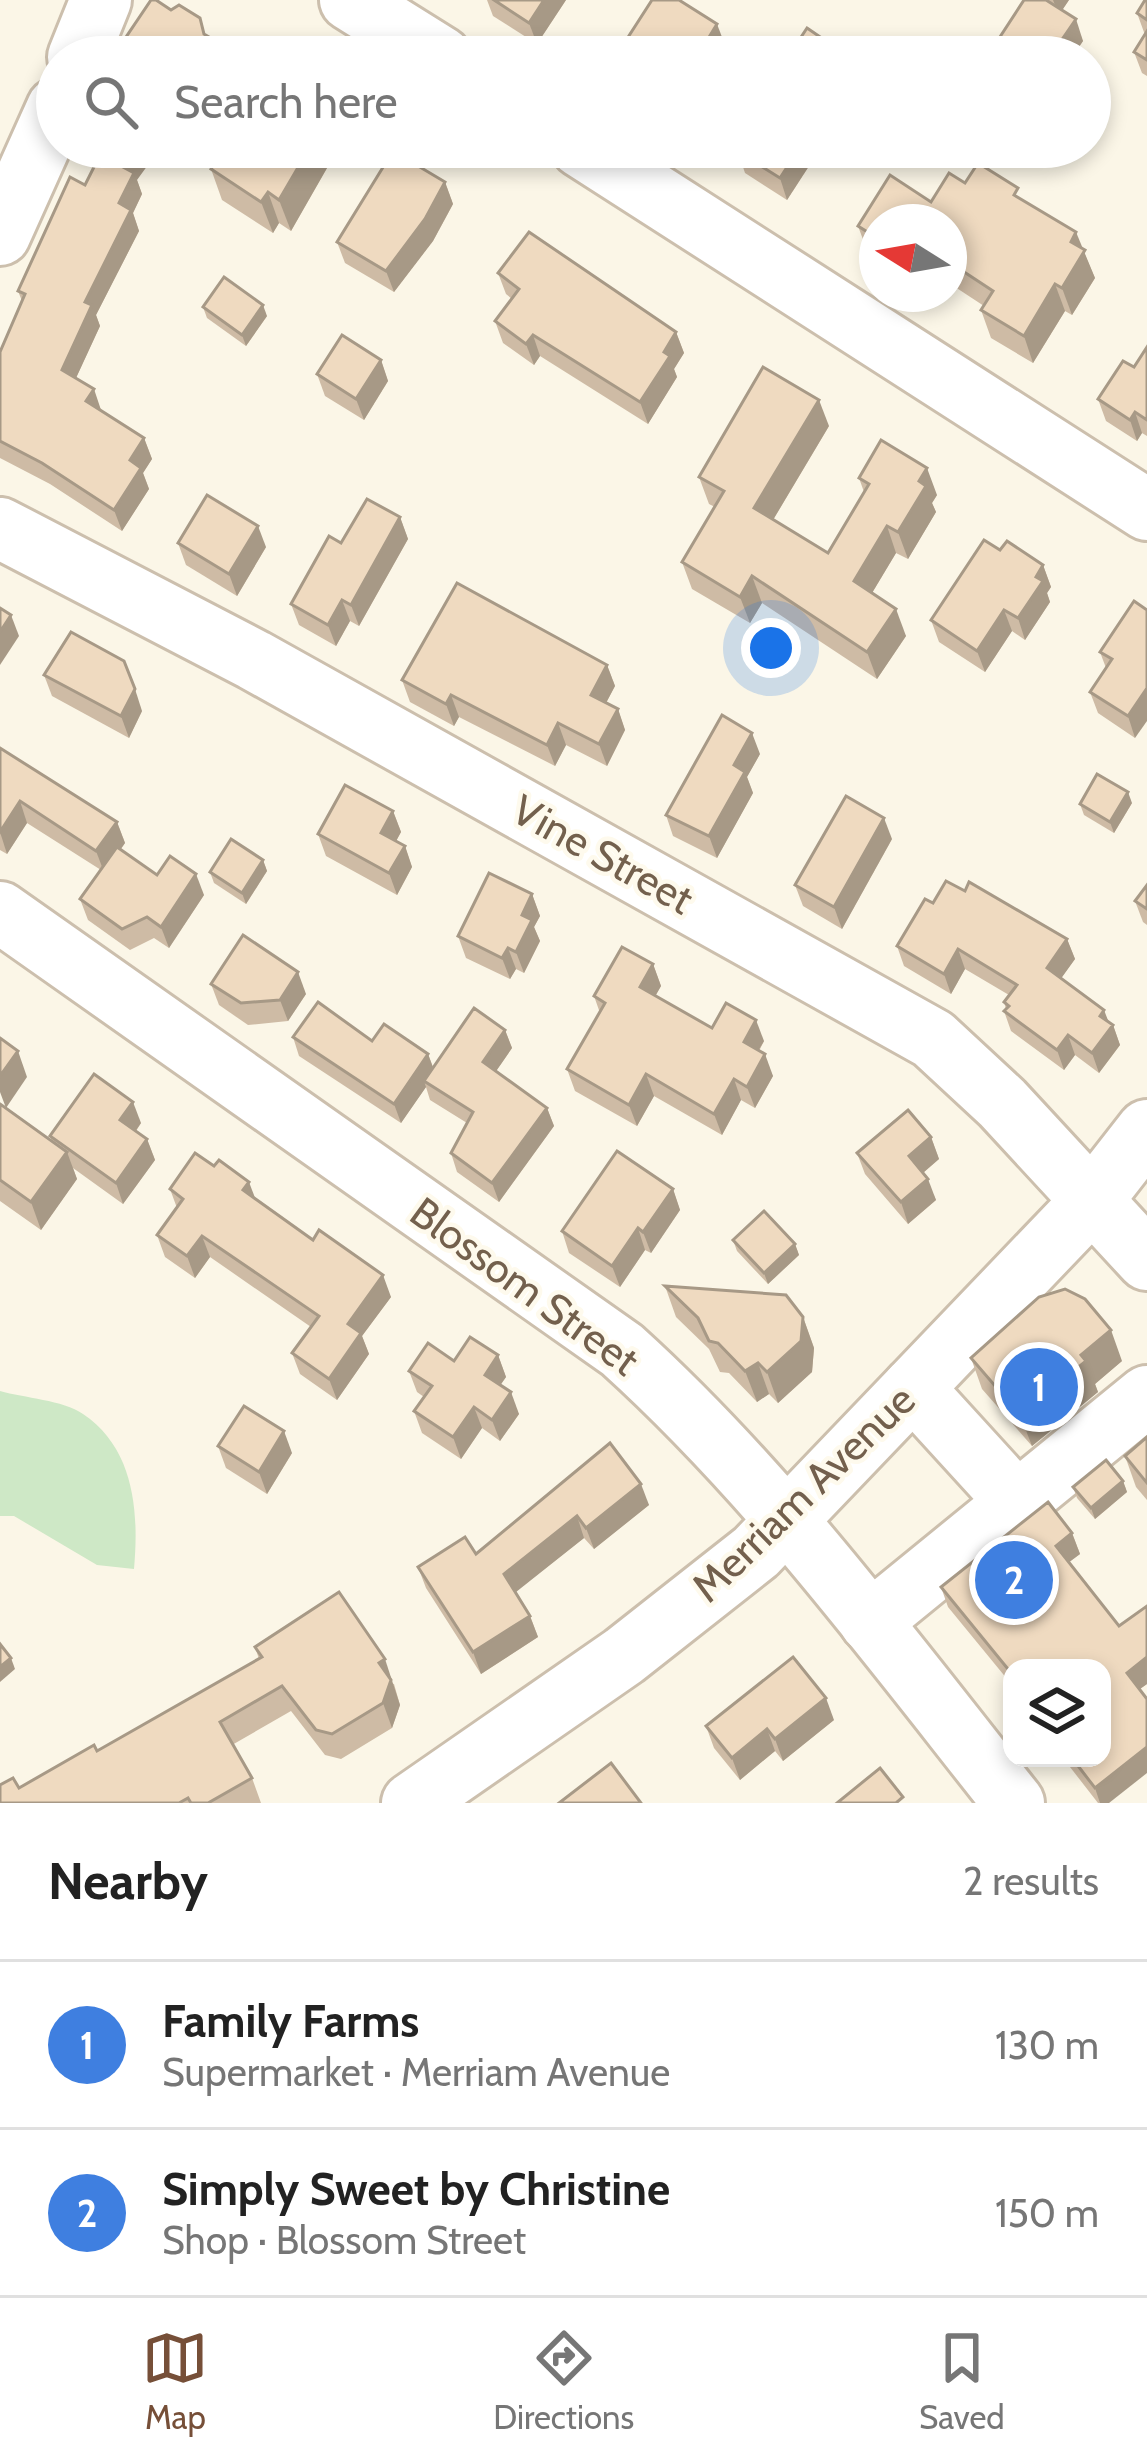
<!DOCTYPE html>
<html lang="en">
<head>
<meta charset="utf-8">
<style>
	:root { --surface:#fff; --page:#f2f2f2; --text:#222; --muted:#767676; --line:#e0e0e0; --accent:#764f38 }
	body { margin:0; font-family:Cabin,sans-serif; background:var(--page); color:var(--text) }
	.controls { position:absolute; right:36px; bottom:36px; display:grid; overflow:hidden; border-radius:24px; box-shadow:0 6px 18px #0003 }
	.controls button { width:108px; height:108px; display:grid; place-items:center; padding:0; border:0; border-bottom:3px solid var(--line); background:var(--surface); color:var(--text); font:60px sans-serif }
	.compass { position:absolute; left:859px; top:204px; width:108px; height:108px; border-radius:50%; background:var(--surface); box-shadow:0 6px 18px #0003; rotate:281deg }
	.you { position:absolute; left:771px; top:648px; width:42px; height:42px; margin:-30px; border:9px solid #fff; border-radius:50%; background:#1a73e8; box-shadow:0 0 0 18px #1a73e833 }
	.badge { display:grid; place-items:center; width:78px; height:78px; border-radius:50%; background:var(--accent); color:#fff; font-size:39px; font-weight:700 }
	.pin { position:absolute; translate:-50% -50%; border:6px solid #fff; box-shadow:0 3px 12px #0006 }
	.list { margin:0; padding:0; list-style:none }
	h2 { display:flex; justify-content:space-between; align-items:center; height:156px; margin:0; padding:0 48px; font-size:51px }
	h2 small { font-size:39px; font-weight:400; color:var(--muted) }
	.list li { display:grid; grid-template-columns:78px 1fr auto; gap:36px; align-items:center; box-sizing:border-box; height:168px; padding:0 48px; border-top:3px solid var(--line) }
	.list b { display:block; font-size:45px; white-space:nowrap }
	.list p { margin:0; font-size:39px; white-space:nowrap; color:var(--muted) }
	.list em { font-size:39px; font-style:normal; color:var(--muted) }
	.icon { flex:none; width:66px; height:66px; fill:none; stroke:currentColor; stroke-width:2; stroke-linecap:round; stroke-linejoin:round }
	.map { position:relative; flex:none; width:1147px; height:1803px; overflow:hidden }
	.search { position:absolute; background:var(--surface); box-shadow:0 6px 18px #0003; left:36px; right:36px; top:36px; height:132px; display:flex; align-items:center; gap:30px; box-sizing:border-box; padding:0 42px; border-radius:66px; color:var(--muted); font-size:45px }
	.sheet { height:492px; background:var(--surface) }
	nav { display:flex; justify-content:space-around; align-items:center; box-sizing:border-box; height:168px; border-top:3px solid var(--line); background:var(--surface); font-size:33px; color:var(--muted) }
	nav a { display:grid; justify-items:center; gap:6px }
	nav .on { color:var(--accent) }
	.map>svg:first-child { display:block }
	.green { fill:#cee8c6 }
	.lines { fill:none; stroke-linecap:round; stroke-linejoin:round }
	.minor-casing { stroke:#ccbfad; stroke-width:66 }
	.minor { stroke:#fff; stroke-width:60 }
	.wall { fill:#cebba5 }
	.shaded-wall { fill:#a79986 }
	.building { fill:#efdac0; stroke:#a79986; stroke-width:3 }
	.labels { text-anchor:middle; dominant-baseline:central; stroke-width:9; stroke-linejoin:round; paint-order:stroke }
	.street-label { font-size:42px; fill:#73604d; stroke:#fefaed }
</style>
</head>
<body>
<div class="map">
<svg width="1147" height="1803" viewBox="0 0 1147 1803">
	<rect width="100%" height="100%" fill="#fbf6e7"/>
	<!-- green -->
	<path class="green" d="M0,1391C24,1398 63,1400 83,1414C135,1449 139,1513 134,1569L97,1565L14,1516H0Z"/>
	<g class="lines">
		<!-- minor casing -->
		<g class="minor-casing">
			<g id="minor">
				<path d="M350,0L441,57"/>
				<path d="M78,57L101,0"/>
				<path d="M581,147L1147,510"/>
				<path d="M0,235L57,108"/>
				<path d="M0,528L254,660L933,1039L1002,1103L1147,1260"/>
				<path d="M0,912L622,1350C770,1484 890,1647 1014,1803"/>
				<path d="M913,1388L1017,1502"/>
				<path d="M870,1622L1147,1396"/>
				<path d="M412,1803L624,1656L756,1552L1090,1203L1147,1130"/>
			</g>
		</g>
		<!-- minor -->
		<use href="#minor" class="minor"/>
	</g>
	<!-- wall -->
	<g class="wall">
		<path d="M487,0H566L537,44L493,16Z"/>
		<path d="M1024,0H1069L1062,10L1083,41L1072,57H1001L996,43Z"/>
		<path d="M1147,0V76L1142,73L1134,52L1145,35L1137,13Z"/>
		<path d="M225,147H339L291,231L279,223L273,233L222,200L211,169Z"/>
		<path d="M820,149L787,200L745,173L738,152Z"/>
		<path d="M137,180L142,194L133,213L139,231L96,315L100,326L76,378L101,410L144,438L152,459L143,473L149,489L122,531L50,484L0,458V352L22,301L18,291L85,185Z"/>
		<path d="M445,182L453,204L433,241L394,292L345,263L337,242Z"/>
		<path d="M965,183L1023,201L1082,248L1095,278L1072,315L1065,311L1033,363L991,338L981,310L984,306L949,283V222H877V259L868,253L858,226L931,202Z"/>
		<path d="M498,273L676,332L684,353L674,369L677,377L648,424L540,356L534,365L503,343L495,321L512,299L506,294Z"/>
		<path d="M203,307L267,316L246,346L207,318Z"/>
		<path d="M1147,347V436L1142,433L1137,441L1106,421L1098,399L1134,367Z"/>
		<path d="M381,360L388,381L364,420L325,396L317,374Z"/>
		<path d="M829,426L773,520L828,553L864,492L859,478L937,495L932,503L936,512L908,559L896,553L872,593L906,636L877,679L762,603L750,623L692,589L682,562L715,507L709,504L699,477Z"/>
		<path d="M400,517L408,539L359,626L350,621L336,646L299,625L291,604Z"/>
		<path d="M178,543L266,547L237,596L186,565Z"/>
		<path d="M1043,565L1051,587L1047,593L1050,602L1025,640L1012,631L985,672L939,642L931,620Z"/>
		<path d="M1147,610L1135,738L1098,713L1090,692L1106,668L1100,652Z"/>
		<path d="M607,665L615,686L606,703L618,709L625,730L607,766L566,745L555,766L459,717L454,726L410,702L402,680Z"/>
		<path d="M44,675L142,711L129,738L52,696Z"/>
		<path d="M0,748L117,822L125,843L121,849L157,875L204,895L169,948L154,938L130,950L88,920L80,899L101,870L27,823L7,854L0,850Z"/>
		<path d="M760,754L747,777L753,793L717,858L673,836L666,815Z"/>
		<path d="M1132,803L1114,833L1084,815L1080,804Z"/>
		<path d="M393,811L401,832L396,841L405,846L412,867L397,895L326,856L318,834Z"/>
		<path d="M892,839L842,929L803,906L795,885Z"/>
		<path d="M263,860L267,871L246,904L214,883L210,872Z"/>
		<path d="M1147,885V925L1143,922L1135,901Z"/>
		<path d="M965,891L1067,939L1075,959L1061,978L1113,1025L1120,1045L1099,1073L1075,1055L1064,1070L1011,1031L1004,1011L1006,1009L1004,1002L1009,995L965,969L951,994L904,966L897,946L933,903Z"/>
		<path d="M532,894L540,916L534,927L540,941L524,973L516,969L510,979L466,958L458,936Z"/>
		<path d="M653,964L661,986L655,996L712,1028L764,1041L759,1051L773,1076L755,1108L741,1100L722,1135L654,1096L637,1126L575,1091L567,1069L600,1013L594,996Z"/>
		<path d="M211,984L306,994L288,1021L248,1025L219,1005Z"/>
		<path d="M505,1030L512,1048L496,1071L547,1108L554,1126L499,1202L457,1172L451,1153L467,1123L430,1100L426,1087L401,1123L299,1056L293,1037L372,1041L428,1054L433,1067Z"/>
		<path d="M0,1104L52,1141L50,1136L141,1123L136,1131L147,1139L155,1160L123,1204L73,1168L77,1179L41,1230L0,1201Z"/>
		<path d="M931,1137L939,1159L923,1173L936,1200L908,1224L865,1174L857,1153Z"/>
		<path d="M170,1189L255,1199L391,1297L362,1336L369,1354L337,1400L300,1374L292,1353L311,1327L210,1257L195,1278L165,1257L157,1235L177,1208Z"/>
		<path d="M673,1189L680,1210L651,1253L645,1250L620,1287L569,1253L562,1231Z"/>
		<path d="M733,1240L795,1244L799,1255L768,1284L737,1251Z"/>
		<path d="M665,1286L803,1317L814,1348L812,1372L778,1403L769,1394L757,1402L729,1373L720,1372L709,1349L676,1317Z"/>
		<path d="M498,1355L506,1377L500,1385L519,1414L500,1441L482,1428L461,1459L422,1433L414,1411L424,1397L417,1392L409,1371L454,1361Z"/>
		<path d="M971,1358L1122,1361L1095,1384L1098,1392L1032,1446L982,1389Z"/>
		<path d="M1147,1437V1500L1136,1487L1125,1456Z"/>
		<path d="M610,1443L649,1505L594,1549L584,1538L515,1592L530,1616L538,1637L481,1674L426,1588L418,1567L476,1554Z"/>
		<path d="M218,1446L292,1453L267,1494L226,1468Z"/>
		<path d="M1123,1481L1127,1492L1095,1519L1077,1498L1073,1487Z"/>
		<path d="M1072,1533L1080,1554L1069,1562L1119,1626L1147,1606V1684L1140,1689L1109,1803H1098L1063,1758H1102L1012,1668V1685L948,1607L941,1587Z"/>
		<path d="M255,1647L394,1684L400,1705L392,1728L341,1759L325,1755L291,1711L232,1745L252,1778L261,1803H0L19,1788L97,1751L259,1659Z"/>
		<path d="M834,1720L783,1761L775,1751L740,1780L714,1748L706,1726Z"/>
	</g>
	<!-- shaded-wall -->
	<g class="shaded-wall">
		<path d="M544,0H566L537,44L529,23Z"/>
		<path d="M1053,0H1069L1059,15Z"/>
		<path d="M1076,19L1083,41L1072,57H1050Z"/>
		<path d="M717,24L725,45L718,57H697Z"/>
		<path d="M214,40L220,57H203L210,47Z"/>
		<path d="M138,147H161L137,180L142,194L133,213L139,231L96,315L100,326L70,391L62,370L119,203L123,167Z"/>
		<path d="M310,147H339L291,231L279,200Z"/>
		<path d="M800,147H820V149L787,200L780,178Z"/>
		<path d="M445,182L453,204L433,241L394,292L386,271Z"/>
		<path d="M268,192L279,223L273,233L261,202Z"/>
		<path d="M1076,232L1095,278L1072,315L1062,288L1071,242Z"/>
		<path d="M1055,284L1065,311L1033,363L1024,336Z"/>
		<path d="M263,305L267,316L246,346L242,335Z"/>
		<path d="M676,332L684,353L674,369L677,377L648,424L640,402L664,352Z"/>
		<path d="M533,335L540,356L534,365L526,344Z"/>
		<path d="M381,360L388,381L364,420L356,399Z"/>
		<path d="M94,389L101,410L86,401Z"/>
		<path d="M819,400L829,426L764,535L754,508Z"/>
		<path d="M1135,412L1142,433L1137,441L1130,420Z"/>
		<path d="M144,438L152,459L143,473L149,489L122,531L114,510L130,460Z"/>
		<path d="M927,468L937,495L932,503L936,512L908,559L898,532L919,481Z"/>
		<path d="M400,517L408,539L359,626L351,605Z"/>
		<path d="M258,526L266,547L237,596L229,574Z"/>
		<path d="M887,526L896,553L863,608L854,581Z"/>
		<path d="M1043,565L1051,587L1047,593L1050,602L1025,640L1018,618Z"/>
		<path d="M752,576L762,603L750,623L740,597Z"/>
		<path d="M342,600L350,621L336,646L328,625Z"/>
		<path d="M896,609L906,636L877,679L867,652Z"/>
		<path d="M1004,610L1012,631L985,672L977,651Z"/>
		<path d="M11,615L19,636L0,665V632Z"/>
		<path d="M607,665L615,686L599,716L591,695Z"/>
		<path d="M1147,688V721L1135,738L1128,716Z"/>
		<path d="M135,689L142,711L129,738L121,716Z"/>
		<path d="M451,695L459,717L454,726L446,704Z"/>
		<path d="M618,709L625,730L607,766L599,744Z"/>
		<path d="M558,723L566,745L555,766L547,745Z"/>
		<path d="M752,733L760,754L747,777L753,793L717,858L709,836L734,765Z"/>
		<path d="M1128,792L1132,803L1114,833L1110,822Z"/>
		<path d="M20,801L27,823L7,854L0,832Z"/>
		<path d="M393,811L401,832L389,854L381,833Z"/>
		<path d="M884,818L892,839L842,929L834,907Z"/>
		<path d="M117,822L125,843L104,872L96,851Z"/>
		<path d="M405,846L412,867L397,895L389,873Z"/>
		<path d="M263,860L267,871L246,904L242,893Z"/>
		<path d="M196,874L204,895L169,948L161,927Z"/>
		<path d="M532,894L540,916L534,927L540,941L524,973L516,952L522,915Z"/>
		<path d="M1067,939L1075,959L1055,987L1047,968Z"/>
		<path d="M508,948L516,969L510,979L502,958Z"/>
		<path d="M958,949L965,969L951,994L944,974Z"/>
		<path d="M653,964L661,986L648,1009L640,987Z"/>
		<path d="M298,972L306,994L288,1021L280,1000Z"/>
		<path d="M1104,1010L1111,1028L1113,1025L1120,1045L1099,1073L1092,1053L1100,1016Z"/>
		<path d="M756,1020L764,1041L751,1063L744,1042Z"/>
		<path d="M505,1030L512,1048L490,1080L483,1062Z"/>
		<path d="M1068,1035L1075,1055L1064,1070L1057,1050Z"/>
		<path d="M18,1051L27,1077L6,1108L0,1092V1076Z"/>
		<path d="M428,1054L435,1073L424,1081L426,1087L401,1123L394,1104Z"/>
		<path d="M765,1054L773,1076L755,1108L747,1087Z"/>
		<path d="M646,1074L654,1096L637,1126L629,1105Z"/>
		<path d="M734,1079L741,1100L722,1135L714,1114Z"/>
		<path d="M133,1102L141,1123L128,1142L120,1120Z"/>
		<path d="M547,1108L554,1126L499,1202L492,1183Z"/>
		<path d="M931,1137L939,1159L917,1178L909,1156Z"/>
		<path d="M147,1139L155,1160L123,1204L116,1183Z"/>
		<path d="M67,1152L77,1179L41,1230L31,1202Z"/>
		<path d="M928,1179L936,1200L908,1224L901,1202Z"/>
		<path d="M249,1182L257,1203L243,1190Z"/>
		<path d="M673,1189L680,1210L651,1253L643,1232Z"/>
		<path d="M638,1228L645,1250L620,1287L612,1266Z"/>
		<path d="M202,1236L210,1257L195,1278L187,1256Z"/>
		<path d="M795,1244L799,1255L768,1284L764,1273Z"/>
		<path d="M383,1275L391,1297L362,1336L369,1354L337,1400L329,1379L348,1324Z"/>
		<path d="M803,1317L814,1348L812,1372L778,1403L767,1372Z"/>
		<path d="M1111,1330L1122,1361L1095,1384L1098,1392L1032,1446L1020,1415L1081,1355Z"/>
		<path d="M498,1355L506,1377L493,1396L485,1375Z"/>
		<path d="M758,1363L769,1394L757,1402L745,1371Z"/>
		<path d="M511,1392L519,1414L500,1441L492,1420Z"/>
		<path d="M474,1407L482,1428L461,1459L453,1437Z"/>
		<path d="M284,1431L292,1453L267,1494L259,1472Z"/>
		<path d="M1123,1481L1127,1492L1095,1519L1091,1508Z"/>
		<path d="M641,1484L649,1505L594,1549L586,1528Z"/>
		<path d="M577,1516L584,1538L511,1596L504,1574Z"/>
		<path d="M1072,1533L1080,1554L1064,1566L1056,1546Z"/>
		<path d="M530,1616L538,1637L481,1674L473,1652Z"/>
		<path d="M1147,1657V1684L1134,1693L1127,1673Z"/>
		<path d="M11,1658L15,1669L0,1682V1667Z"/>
		<path d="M385,1659L400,1705L392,1728L383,1703L379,1663Z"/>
		<path d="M826,1698L834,1720L783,1761L775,1739Z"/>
		<path d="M767,1729L775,1751L740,1780L732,1758Z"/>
		<path d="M1147,1747V1773L1109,1803H1100L1095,1788Z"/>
	</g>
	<!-- building -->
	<g class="building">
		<path d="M151,0H156L171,10L179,5L200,18L204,34L214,40L203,57H123L116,52Z"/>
		<path d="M494,0H544L529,23Z"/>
		<path d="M652,0H679L717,24L697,57H624L629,49L623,45Z"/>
		<path d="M1024,0H1046L1076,19L1050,57H1018L996,43Z"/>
		<path d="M1145,0H1147V20L1137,13Z"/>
		<path d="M807,28L845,54L842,57H788Z"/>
		<path d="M1147,31V60L1134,52Z"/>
		<path d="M104,147H138L123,167L134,173L119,203L131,210L85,302L92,305L62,370L94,389L86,401L144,438L130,460L141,468L114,510L42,463L0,441V352L25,294L18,291L70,177L85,185Z"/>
		<path d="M225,147H310L279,200L268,192L261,202L211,169Z"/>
		<path d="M740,147H800L780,178L738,152Z"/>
		<path d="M393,151L445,182L425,219L386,271L337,242Z"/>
		<path d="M978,163L1018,188L1014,195L1076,232L1071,242L1085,250L1062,288L1055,284L1024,336L981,310L993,291L949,262V222H877V238L858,226L890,175L931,202L949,173L965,183Z"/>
		<path d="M529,232L676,332L664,352L670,356L640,402L533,335L526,344L495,321L519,289L498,273Z"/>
		<path d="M224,277L263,305L242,335L203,307Z"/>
		<path d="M342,335L381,360L356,399L317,374Z"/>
		<path d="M1147,347V420L1135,412L1130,420L1098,399L1123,361L1134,367Z"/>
		<path d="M763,367L819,400L754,508L828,553L869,484L859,478L881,440L927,468L919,481L926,486L898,532L887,526L854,581L896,609L867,652L752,576L740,597L682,562L724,491L699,477Z"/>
		<path d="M207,495L258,526L229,574L178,543Z"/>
		<path d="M367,499L400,517L351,605L342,600L328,625L291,604L329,536L341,543Z"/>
		<path d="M984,540L1000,550L1007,541L1043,565L1036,577L1043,581L1018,618L1004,610L977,651L931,620Z"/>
		<path d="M457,583L607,665L591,695L618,709L599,744L558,723L547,745L451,695L446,704L402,680Z"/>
		<path d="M1134,601L1147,610V688L1128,716L1090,692L1112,659L1100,652Z"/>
		<path d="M0,608L11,615L0,632Z"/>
		<path d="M71,632L124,661L135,689L121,716L44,675Z"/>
		<path d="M722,715L752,733L734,765L745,772L709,836L666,815Z"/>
		<path d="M0,748L117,822L96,851L20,801L0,832Z"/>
		<path d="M1097,774L1128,792L1110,822L1080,804Z"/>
		<path d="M345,785L393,811L381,833L405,846L389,873L318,834Z"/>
		<path d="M846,796L884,818L834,907L795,885Z"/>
		<path d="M231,839L263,860L242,893L210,872Z"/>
		<path d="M117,847L157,875L170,856L196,874L161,927L147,917L122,929L80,899Z"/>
		<path d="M489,873L532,894L522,915L532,920L516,952L508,948L502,958L458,936Z"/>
		<path d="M946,881L965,891L969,882L1067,939L1047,968L1104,1010L1100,1016L1113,1025L1092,1053L1068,1035L1057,1050L1004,1011L1009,1006L1004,1002L1017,985L958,949L944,974L897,946L925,899L933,903Z"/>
		<path d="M1147,885V909L1135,901Z"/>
		<path d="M243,935L298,972L280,1000L241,1003L211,984Z"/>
		<path d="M622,947L653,964L640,987L712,1028L726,1003L756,1020L744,1042L765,1054L747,1087L734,1079L714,1114L646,1074L629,1105L567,1069L605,1003L594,996Z"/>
		<path d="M318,1002L372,1041L384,1024L428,1054L394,1104L293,1037Z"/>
		<path d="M474,1008L505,1030L483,1062L547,1108L492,1183L451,1153L473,1112L424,1081Z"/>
		<path d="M0,1038L18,1051L0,1076Z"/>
		<path d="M94,1074L133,1102L120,1120L147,1139L116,1183L50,1136Z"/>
		<path d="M0,1104L67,1152L31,1202L0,1180Z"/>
		<path d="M908,1110L931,1137L909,1156L928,1179L901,1202L857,1153Z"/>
		<path d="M617,1151L673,1189L643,1232L638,1228L612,1266L562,1231Z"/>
		<path d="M195,1153L214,1166L219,1160L249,1182L243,1190L313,1240L319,1230L383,1275L348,1324L361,1333L329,1379L292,1353L319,1316L202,1236L187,1256L157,1235L183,1199L170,1189Z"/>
		<path d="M764,1211L795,1244L764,1273L733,1240Z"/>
		<path d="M665,1286L786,1295L803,1317L801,1341L767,1372L758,1363L745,1371L718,1343L709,1341L698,1318Z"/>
		<path d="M1065,1289L1085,1299L1111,1330L1081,1355L1086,1361L1020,1415L971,1358L1039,1297Z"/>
		<path d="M470,1337L498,1355L485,1375L511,1392L492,1420L474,1407L453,1437L414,1411L432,1386L409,1371L428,1343L454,1361Z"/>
		<path d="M244,1406L284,1431L259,1472L218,1446Z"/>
		<path d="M1147,1437V1483L1125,1456Z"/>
		<path d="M610,1443L641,1484L586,1528L577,1516L504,1574L530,1616L473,1652L418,1567L465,1537L476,1554Z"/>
		<path d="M1106,1460L1123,1481L1091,1508L1073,1487Z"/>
		<path d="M1048,1502L1072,1533L1056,1546L1119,1626L1147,1606V1657L1127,1673L1147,1699V1747L1095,1788L1072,1758H1102V1668H1012V1674L941,1587Z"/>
		<path d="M339,1592L385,1659L379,1663L391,1680L383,1703L332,1734L316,1730L282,1686L220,1722L252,1778L208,1803H191L188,1798L179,1803H0V1785L13,1778L19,1788L94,1745L97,1751L262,1657L255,1647Z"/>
		<path d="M0,1644L11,1658L0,1667Z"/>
		<path d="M793,1657L826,1698L775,1739L767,1729L732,1758L706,1726Z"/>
		<path d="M611,1763L641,1803H559Z"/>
		<path d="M880,1768L903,1797L896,1803H837Z"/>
	</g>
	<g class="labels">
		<!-- street labels -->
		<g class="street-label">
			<text transform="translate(603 854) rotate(29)">Vine Street</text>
			<text transform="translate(525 1286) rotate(36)">Blossom Street</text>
			<text transform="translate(803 1493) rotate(-44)">Merriam Avenue</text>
		</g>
	</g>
</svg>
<div class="controls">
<button><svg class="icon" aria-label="layers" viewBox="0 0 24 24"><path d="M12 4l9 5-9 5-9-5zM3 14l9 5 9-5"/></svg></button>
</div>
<svg class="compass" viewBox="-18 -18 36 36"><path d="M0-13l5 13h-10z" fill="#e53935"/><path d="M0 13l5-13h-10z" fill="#767676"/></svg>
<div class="you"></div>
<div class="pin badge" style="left:1039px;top:1387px;background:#3f7fe0">1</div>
<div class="pin badge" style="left:1014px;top:1580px;background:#3f7fe0">2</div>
<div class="search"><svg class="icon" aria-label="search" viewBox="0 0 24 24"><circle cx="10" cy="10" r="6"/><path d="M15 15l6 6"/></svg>Search here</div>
</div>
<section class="sheet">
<h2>Nearby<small>2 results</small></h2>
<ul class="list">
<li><span class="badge" style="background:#3f7fe0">1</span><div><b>Family Farms</b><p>Supermarket · Merriam Avenue</p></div><em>130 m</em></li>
<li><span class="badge" style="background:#3f7fe0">2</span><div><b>Simply Sweet by Christine</b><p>Shop · Blossom Street</p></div><em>150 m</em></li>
</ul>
</section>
<nav>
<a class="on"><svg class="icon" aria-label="map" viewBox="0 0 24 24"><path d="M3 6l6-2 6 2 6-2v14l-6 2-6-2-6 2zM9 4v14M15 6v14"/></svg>Map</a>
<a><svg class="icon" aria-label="directions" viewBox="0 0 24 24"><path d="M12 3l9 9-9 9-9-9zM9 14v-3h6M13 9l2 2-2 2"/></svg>Directions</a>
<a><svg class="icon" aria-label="saved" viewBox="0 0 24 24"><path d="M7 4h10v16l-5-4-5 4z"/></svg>Saved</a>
</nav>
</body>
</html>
